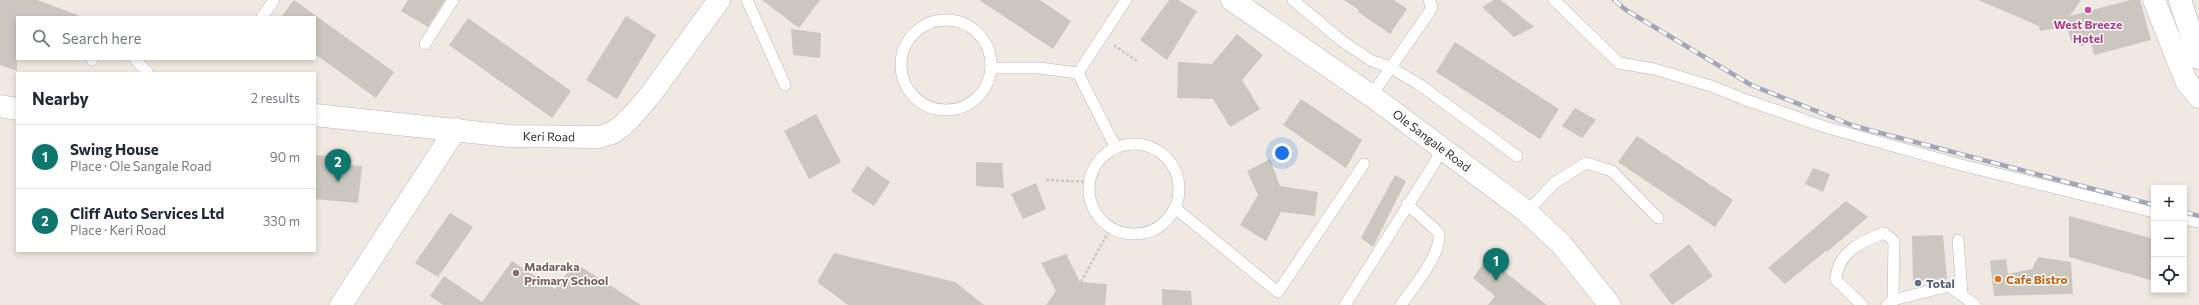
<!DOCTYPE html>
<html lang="en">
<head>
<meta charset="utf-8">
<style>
	:root { --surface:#fff; --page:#f2f2f3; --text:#1f2937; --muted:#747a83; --line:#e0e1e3; --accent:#0f766e }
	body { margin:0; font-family:Commissioner,sans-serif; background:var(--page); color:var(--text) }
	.controls { position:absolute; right:12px; bottom:12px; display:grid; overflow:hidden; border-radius:0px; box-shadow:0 2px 6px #0003 }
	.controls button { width:36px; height:36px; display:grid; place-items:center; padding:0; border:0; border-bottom:1px solid var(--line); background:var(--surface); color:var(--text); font:20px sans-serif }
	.you { position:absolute; left:1282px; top:153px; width:14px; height:14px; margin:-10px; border:3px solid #fff; border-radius:50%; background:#1a73e8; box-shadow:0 0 0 6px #1a73e833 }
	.badge { display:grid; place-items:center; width:26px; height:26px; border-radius:50%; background:var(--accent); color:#fff; font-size:13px; font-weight:700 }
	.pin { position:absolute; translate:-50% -33px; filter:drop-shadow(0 1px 2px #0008) }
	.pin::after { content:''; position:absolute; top:21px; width:14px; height:12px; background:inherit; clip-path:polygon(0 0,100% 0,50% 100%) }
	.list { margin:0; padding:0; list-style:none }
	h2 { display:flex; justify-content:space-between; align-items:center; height:52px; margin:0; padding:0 16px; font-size:17px }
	h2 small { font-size:13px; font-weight:400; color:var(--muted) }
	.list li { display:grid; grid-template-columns:26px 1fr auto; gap:12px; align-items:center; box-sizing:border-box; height:64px; padding:0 16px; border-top:1px solid var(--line) }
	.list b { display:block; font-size:15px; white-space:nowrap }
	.list p { margin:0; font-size:13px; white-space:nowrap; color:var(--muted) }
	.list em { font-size:13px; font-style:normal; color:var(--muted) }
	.icon { flex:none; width:22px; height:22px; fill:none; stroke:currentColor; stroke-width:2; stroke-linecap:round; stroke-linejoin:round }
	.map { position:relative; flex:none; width:2199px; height:305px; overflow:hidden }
	.search { position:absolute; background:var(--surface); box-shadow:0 2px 6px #0003; left:16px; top:16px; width:300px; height:44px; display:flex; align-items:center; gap:10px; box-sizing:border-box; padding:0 14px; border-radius:0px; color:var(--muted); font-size:15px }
	.panel { position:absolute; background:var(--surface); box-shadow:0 2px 6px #0003; left:16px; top:72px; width:300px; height:180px; border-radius:0px }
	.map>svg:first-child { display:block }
	.building { fill:#cbc7bf }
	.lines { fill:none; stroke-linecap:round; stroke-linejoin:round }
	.lane-casing { stroke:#b4b7c1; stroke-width:12 }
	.street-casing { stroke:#b4b7c1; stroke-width:23 }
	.path { stroke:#c9c9c9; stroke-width:2.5; stroke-dasharray:3 2; stroke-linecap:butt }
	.lane { stroke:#fff; stroke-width:11 }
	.street { stroke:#fff; stroke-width:22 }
	.rail-casing { stroke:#a3a6b8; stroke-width:4.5 }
	.rail { stroke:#fff; stroke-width:3; stroke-dasharray:9; stroke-linecap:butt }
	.hotel-dot { fill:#d1479c; stroke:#fff; stroke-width:1.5 }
	.education-dot { fill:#8d6e63; stroke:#fff; stroke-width:1.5 }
	.food-dot { fill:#e8710a; stroke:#fff; stroke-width:1.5 }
	.service-dot { fill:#5c6f8a; stroke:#fff; stroke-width:1.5 }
	.labels { text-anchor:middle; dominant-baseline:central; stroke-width:3; stroke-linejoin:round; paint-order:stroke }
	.hotel-label { font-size:12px; font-weight:bold; fill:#b23c85; stroke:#fff }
	.street-label { font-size:12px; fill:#2e2e2e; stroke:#fff }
	.education-label { font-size:12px; font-weight:bold; fill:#785e54; stroke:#fff; text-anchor:start }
	.food-label { font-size:12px; font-weight:bold; fill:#c56008; stroke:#fff; text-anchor:start }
	.service-label { font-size:12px; font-weight:bold; fill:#4e5e75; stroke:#fff; text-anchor:start }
</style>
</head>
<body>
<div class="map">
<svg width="2199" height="305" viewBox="0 0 2199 305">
	<rect width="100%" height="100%" fill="#efe9e1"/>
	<!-- building -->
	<g class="building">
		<path d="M0,0H37L78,15V17H17V71L0,65Z"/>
		<path d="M294,0L394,72L376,98L315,54V17H281Z"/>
		<path d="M408,0H445L428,27L401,11Z"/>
		<path d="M762,0H820L799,28Z"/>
		<path d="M979,0H1040L1071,21L1053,49Z"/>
		<path d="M1169,0H1178L1197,11L1167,60L1140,40Z"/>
		<path d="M1344,0H1394L1407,9L1390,34L1358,12L1359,10Z"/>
		<path d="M1494,0H1501L1534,27L1514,37L1482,7Z"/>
		<path d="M1978,0H2081L2070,16L2130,0H2140L2151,40L2094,55L2091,44L2081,46L2071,41L2066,22L2063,27L2040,31L2039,26Z"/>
		<path d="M626,16L656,35L617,99L586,80Z"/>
		<path d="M468,18L571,91L552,118L449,45Z"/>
		<path d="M791,29L821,33L820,58L793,55Z"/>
		<path d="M1237,34L1263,55L1242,80L1260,109L1230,127L1213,99L1177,98L1178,62L1212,64Z"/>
		<path d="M1455,42L1559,109L1540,139L1436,72Z"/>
		<path d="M1301,99L1362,140L1346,168L1283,125Z"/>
		<path d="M1575,108L1596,120L1582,138L1562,126Z"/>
		<path d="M816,114L841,162L809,179L784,131Z"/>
		<path d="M1637,136L1733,200L1715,227L1618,162Z"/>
		<path d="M315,155L347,158L346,165L362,166L358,203L315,199Z"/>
		<path d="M1270,159L1280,186L1318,192L1315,216L1281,212L1266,241L1240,225L1258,195L1247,171Z"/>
		<path d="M976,162L1002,163L1004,188L976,186Z"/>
		<path d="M867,166L890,182L874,206L851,191Z"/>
		<path d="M1813,168L1830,174L1823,192L1805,184Z"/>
		<path d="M1395,175L1406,181L1373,247L1361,238Z"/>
		<path d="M1036,183L1046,209L1023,219L1011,194Z"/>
		<path d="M1846,201L1868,217L1827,252L1826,251L1785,284L1768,268Z"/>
		<path d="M450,213L473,227L438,277L415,263Z"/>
		<path d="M2069,216L2154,239V281L2069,257Z"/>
		<path d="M1943,235L1947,279L1913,281L1912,236Z"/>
		<path d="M1689,244L1713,276L1672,305L1649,275Z"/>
		<path d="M834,253L955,282L984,305H848L817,282Z"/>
		<path d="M1066,254L1080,282L1107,284L1105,305H1046L1056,291L1041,263Z"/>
		<path d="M2038,257L2071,262L2073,294L1994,296L1990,261L2006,259L2008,274L2032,269Z"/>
		<path d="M1487,258L1547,305H1488L1495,296L1473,278Z"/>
		<path d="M512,261L555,289L575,263L641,305H443L430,296L444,276L482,302Z"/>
		<path d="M1162,289L1191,291L1192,305H1162Z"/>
	</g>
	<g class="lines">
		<!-- lane casing -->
		<g class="lane-casing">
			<g id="lane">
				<path d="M747,0L785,85"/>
				<path d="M1293,0L1342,41L1372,61L1390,67L1420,85L1517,156"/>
				<path d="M1554,0L1619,63L1654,69L1711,86L1746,100L1825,127L1961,165L2154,212"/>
				<path d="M262,17L274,0"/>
				<circle cx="946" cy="65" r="45"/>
				<path d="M425,44L453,0"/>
				<path d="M135,59L148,73"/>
				<path d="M92,60L93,59"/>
				<path d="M991,68H1039L1078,73"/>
				<path d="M1078,73L1126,0"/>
				<path d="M1078,73L1116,148"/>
				<path d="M1371,96L1428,14L1432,7L1429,0"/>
				<circle cx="1134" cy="189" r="45"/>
				<path d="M1175,208L1278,292L1364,164"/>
				<path d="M1527,212L1554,183L1586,163L1612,171L1658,218"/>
				<path d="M2184,219L2199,222"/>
				<path d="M1958,240L1962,294"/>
				<path d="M1345,305L1434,164L1442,147"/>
				<path d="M1401,305C1412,289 1445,250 1438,232L1407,204"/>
				<path d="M1862,305L1836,280C1837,253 1860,242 1884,233L1894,241L1893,300"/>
				<path d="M1887,305L1893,300L1949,286L1975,305"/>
			</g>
		</g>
		<!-- street casing -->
		<g class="street-casing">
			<g id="street">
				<path d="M1232,0L1376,99L1527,212L1562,245L1610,305"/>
				<path d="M2154,0L2186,81L2199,97"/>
				<path d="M2180,0L2199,58"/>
				<path d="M0,106L17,109"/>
				<path d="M315,115L509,136L599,137L612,133L622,126L634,114L651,94L719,0"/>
				<path d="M341,305L456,129"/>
			</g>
		</g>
		<!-- path -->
		<g class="path">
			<path d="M1114,45L1137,61"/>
			<path d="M1046,180L1090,182"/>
			<path d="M1081,282L1111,227"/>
		</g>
		<!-- lane -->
		<use href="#lane" class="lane"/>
		<!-- street -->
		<use href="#street" class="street"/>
		<!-- rail casing -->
		<g class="rail-casing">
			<g id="rail">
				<path d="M1614,0L1626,10L1751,85L1854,126L2154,205"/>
				<path d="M2184,212L2199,216"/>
			</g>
		</g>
		<!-- rail -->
		<use href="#rail" class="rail"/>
	</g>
	<!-- markers -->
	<circle class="hotel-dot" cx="2088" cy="10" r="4"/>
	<circle class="education-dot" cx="516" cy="273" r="4"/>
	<circle class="food-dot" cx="1998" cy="279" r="4"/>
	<circle class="service-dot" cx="1918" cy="283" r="4"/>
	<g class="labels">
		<!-- hotel labels -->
		<g class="hotel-label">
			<text x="2088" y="24">West Breeze<tspan x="2088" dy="14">Hotel</tspan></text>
		</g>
		<!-- street labels -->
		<g class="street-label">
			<text transform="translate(549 136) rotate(1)">Keri Road</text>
			<text transform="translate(1432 140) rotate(37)">Ole Sangale Road</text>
		</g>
		<!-- education labels -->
		<g class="education-label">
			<text x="524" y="266">Madaraka<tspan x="524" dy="14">Primary School</tspan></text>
		</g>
		<!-- food labels -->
		<g class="food-label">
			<text x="2006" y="279">Cafe Bistro</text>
		</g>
		<!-- service labels -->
		<g class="service-label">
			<text x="1926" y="283">Total</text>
		</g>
	</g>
</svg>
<div class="controls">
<button>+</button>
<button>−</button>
<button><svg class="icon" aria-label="locate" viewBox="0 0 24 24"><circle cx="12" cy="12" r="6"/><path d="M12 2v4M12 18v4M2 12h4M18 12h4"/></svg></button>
</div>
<div class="you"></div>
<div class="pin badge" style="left:1496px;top:281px">1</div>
<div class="pin badge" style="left:338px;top:182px">2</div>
<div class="search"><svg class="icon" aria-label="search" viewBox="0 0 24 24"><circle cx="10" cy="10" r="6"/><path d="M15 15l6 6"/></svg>Search here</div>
<section class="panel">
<h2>Nearby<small>2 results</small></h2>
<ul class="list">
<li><span class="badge">1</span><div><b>Swing House</b><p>Place · Ole Sangale Road</p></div><em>90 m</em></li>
<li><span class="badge">2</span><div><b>Cliff Auto Services Ltd</b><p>Place · Keri Road</p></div><em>330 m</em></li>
</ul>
</section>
</div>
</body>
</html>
